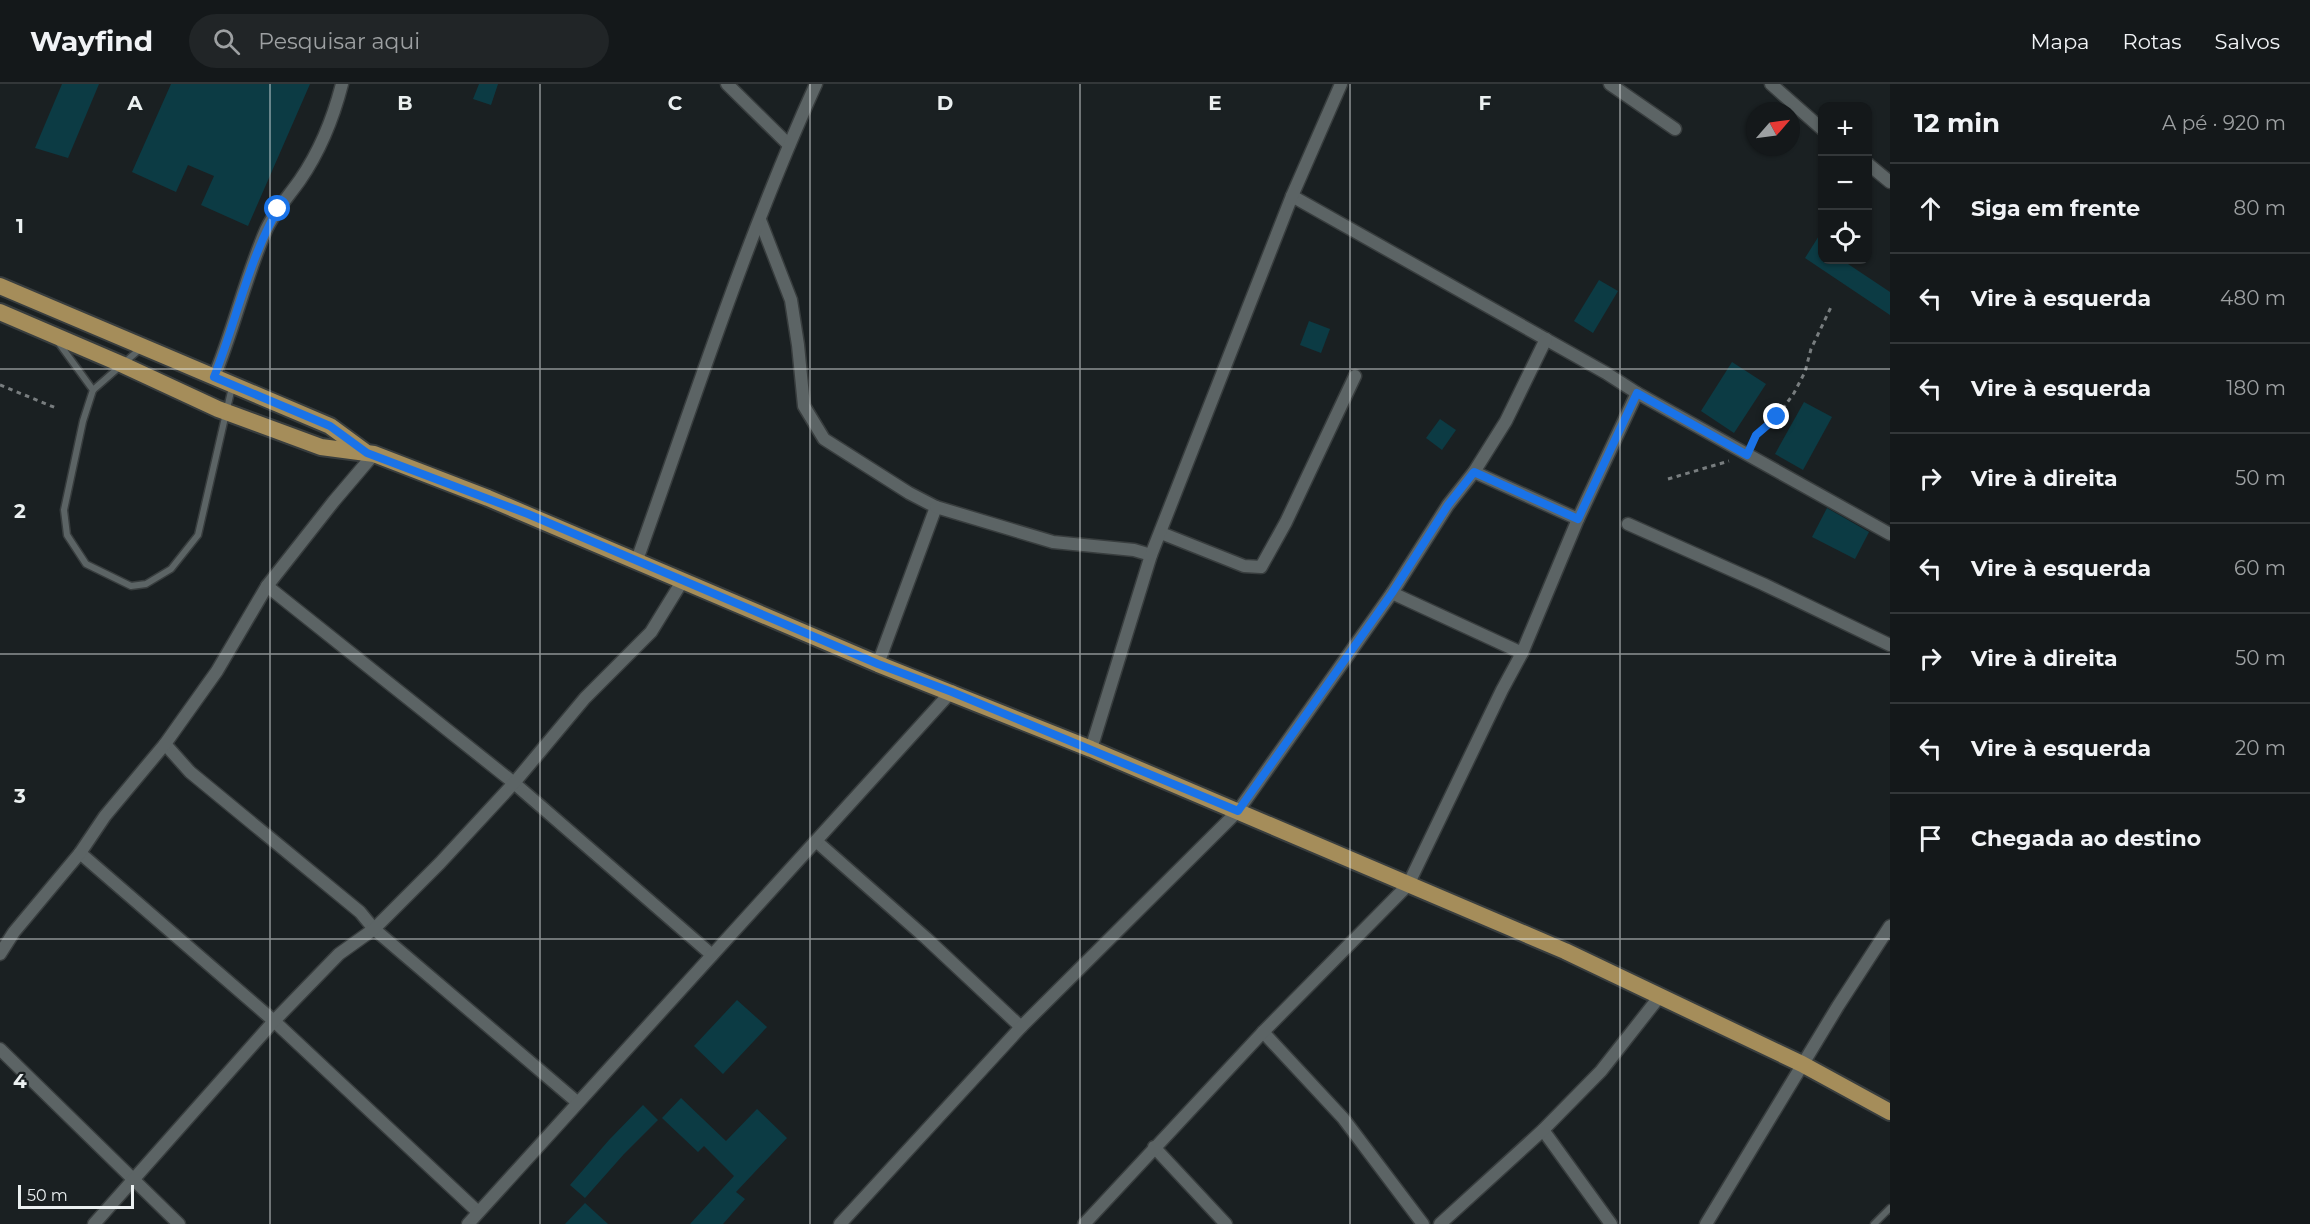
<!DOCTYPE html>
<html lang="pt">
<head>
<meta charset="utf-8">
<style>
	:root { --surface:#14181a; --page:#212527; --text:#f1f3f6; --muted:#9da0a2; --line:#333739 }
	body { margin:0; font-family:Montserrat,sans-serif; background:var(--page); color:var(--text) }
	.controls { position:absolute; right:18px; top:18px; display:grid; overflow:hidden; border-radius:12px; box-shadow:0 2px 4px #0004 }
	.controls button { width:54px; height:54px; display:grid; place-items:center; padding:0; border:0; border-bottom:2px solid var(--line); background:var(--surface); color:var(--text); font:30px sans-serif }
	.compass { position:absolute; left:1746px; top:18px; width:54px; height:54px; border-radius:50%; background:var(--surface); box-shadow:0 2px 4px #0004; rotate:62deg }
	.scale { position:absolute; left:18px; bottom:15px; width:116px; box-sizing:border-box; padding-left:6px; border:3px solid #ebf0f1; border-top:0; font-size:16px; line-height:21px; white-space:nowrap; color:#ebf0f1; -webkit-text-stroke:4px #1a2022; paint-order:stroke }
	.stop { position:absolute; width:18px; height:18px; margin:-14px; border:4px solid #1a73e8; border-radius:50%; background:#fff }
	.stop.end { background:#1a73e8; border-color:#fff; box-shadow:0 2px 6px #0008 }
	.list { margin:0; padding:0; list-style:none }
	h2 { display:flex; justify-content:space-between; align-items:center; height:78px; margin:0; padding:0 24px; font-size:26px }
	h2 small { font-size:20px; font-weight:400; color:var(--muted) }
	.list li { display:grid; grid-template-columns:39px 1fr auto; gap:18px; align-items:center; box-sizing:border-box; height:90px; padding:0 24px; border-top:2px solid var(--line) }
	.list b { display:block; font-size:22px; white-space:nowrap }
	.list em { font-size:20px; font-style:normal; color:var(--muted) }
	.icon { flex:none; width:33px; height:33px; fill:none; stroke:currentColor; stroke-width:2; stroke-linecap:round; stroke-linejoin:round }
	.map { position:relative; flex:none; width:1890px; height:1140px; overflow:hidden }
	header { display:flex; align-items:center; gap:36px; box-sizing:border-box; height:84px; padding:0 30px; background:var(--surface); border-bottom:2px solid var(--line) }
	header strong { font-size:28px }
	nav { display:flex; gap:33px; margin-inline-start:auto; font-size:21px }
	.search { width:420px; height:54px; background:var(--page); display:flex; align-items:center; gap:15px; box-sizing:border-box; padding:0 21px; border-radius:33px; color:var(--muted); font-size:22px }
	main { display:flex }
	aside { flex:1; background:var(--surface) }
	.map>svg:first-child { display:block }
	.building { fill:#0c3b44 }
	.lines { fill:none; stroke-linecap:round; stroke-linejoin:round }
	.service-casing { stroke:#383d3e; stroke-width:9 }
	.minor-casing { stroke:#383d3e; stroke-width:15 }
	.primary-casing { stroke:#383d3e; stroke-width:20 }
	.path { stroke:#787d7f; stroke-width:3; stroke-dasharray:4.5 4.5; stroke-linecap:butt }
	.service { stroke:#5c6465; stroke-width:6 }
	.minor { stroke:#5c6465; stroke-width:12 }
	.primary { stroke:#a58d5a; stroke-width:16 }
	.route { stroke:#1a73e8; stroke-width:8 }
	.grid { fill:none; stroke:#ebf0f1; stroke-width:1.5; stroke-opacity:0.55 }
	.grid-label { font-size:20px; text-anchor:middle; font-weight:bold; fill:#ebf0f1; stroke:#1a2022; stroke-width:4.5; stroke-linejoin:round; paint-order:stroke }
</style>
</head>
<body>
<header>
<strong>Wayfind</strong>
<div class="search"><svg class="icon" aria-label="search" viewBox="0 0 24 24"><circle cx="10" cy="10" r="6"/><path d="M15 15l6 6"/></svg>Pesquisar aqui</div>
<nav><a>Mapa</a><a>Rotas</a><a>Salvos</a></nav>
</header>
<main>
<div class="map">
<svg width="1890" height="1140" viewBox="0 0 1890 1140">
	<rect width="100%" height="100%" fill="#1a2022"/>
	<!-- building -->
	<g class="building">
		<path d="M62,0H99L68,74L35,64Z"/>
		<path d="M171,0H310L248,142L201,121L214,92L188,81L176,108L132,88Z"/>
		<path d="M479,0H498L491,21L473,15Z"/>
		<path d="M1822,147V176H1842L1890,208V231L1805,174Z"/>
		<path d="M1599,196L1618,207L1593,249L1574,237Z"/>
		<path d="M1309,237L1330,245L1321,269L1300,261Z"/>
		<path d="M1732,278L1766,300L1734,349L1701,327Z"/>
		<path d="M1804,318L1832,333L1803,386L1775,370Z"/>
		<path d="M1440,335L1456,346L1442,366L1426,354Z"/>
		<path d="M1827,424L1869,448L1855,475L1812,453Z"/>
		<path d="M737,916L767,943L723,990L694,962Z"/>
		<path d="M681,1014L726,1057L757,1025L787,1054L736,1108L745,1115L723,1140H690L734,1092L704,1062L698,1068L662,1034Z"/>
		<path d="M643,1021L658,1036L624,1070L585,1114L570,1101L609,1056Z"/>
		<path d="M585,1119L608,1140H565Z"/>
	</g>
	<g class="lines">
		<!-- service casing -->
		<g class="service-casing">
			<g id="service">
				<path d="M58,258L93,306L83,337L64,426L67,451L86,480L131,502L146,500L171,485L198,451L232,303"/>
				<path d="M93,306L140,265"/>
				<path d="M1874,1140L1890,1124"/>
			</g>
		</g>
		<!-- minor casing -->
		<g class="minor-casing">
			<g id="minor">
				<path d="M727,0L789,61"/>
				<path d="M1610,0L1675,45"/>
				<path d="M1771,0L1822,45"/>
				<path d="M1868,80L1890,98"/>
				<path d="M1292,112L1606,289L1637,309L1890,450"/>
				<path d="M760,136L791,216L798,261L804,322L824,355L909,409L936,423L878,580"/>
				<path d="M214,293C234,245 245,194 266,146C274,128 288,113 300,96C320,67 333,35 342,0"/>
				<path d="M1474,388L1578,435"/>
				<path d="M936,423L1053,458L1134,466L1151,471"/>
				<path d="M1628,440L1763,500L1890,561"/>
				<path d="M1161,449L1244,482L1261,483L1286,438L1355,292"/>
				<path d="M637,476C694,317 746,154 816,0"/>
				<path d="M267,502L514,699L712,871"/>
				<path d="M1392,509L1522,569"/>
				<path d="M165,660L190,688L360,828L374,845L577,1018"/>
				<path d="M1091,665L1151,471L1292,112L1341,0"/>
				<path d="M816,757L926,854L1021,943"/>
				<path d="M80,769L274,937L478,1128"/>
				<path d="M0,870L14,848L80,769L105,732L165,660L217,587L267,502L334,417L374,370"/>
				<path d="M1263,948L1343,1034L1423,1140"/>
				<path d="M0,965L179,1140"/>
				<path d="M1543,1046L1611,1140"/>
				<path d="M1154,1063L1226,1140"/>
				<path d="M94,1140L274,937L339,870L374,845L440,779L514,699L585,614L651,548L683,496"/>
				<path d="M468,1140L952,607"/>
				<path d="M840,1140L1021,943L1238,727L1392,509L1448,421L1474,388L1506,337L1546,255"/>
				<path d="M1084,1140L1263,948L1408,801L1502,606L1522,569L1578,435L1637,309"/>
				<path d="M1440,1140L1543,1046L1601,987L1660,912"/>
				<path d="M1706,1140L1838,922L1890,842"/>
			</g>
		</g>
		<!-- primary casing -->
		<g class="primary-casing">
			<g id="primary">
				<path d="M0,202L330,342L364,367"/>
				<path d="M0,228L121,280L218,325L321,363L374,370L488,414L878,580L1091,665L1565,867L1802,980L1890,1028"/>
			</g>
		</g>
		<!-- path -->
		<g class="path">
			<path d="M0,301L56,324"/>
			<path d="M1753,358L1756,351L1777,333L1794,309L1805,288L1811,265L1832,221"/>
			<path d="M1668,395L1729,377"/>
		</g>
		<!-- service -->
		<use href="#service" class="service"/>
		<!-- minor -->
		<use href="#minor" class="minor"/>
		<!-- primary -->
		<use href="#primary" class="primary"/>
	</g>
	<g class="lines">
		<!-- route -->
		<path class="route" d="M278,125C248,177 236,238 214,293L330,342L367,369L528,430L878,580L952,608L1238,727L1392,509L1448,421L1474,388L1578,435L1637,309L1747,371L1756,351L1777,333"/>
	</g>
	<!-- grid -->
	<path class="grid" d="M270,0V1140M540,0V1140M810,0V1140M1080,0V1140M1350,0V1140M1620,0V1140M0,285H1890M0,570H1890M0,855H1890"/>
	<g class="grid-label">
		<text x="135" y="26">A</text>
		<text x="405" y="26">B</text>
		<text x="675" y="26">C</text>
		<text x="945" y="26">D</text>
		<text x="1215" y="26">E</text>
		<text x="1485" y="26">F</text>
		<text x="20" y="149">1</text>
		<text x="20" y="434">2</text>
		<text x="20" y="719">3</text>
		<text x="20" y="1004">4</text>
	</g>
</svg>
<div class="controls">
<button>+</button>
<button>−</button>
<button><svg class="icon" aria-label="locate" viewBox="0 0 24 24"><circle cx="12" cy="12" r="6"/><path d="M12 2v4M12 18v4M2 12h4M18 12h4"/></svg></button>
</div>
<svg class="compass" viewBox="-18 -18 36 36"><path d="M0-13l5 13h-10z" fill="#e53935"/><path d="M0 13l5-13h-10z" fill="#9da0a2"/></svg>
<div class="scale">50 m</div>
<div class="stop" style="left:278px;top:125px"></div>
<div class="stop end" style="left:1777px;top:333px"></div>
</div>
<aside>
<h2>12 min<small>A pé · 920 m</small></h2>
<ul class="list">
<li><svg class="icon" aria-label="ahead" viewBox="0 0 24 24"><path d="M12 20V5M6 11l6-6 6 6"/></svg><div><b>Siga em frente</b></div><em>80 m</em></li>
<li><svg class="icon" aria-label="left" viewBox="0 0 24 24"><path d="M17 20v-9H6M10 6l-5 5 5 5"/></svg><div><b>Vire à esquerda</b></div><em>480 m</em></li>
<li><svg class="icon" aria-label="left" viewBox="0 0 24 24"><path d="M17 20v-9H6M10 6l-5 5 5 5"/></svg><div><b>Vire à esquerda</b></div><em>180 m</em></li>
<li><svg class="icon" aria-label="right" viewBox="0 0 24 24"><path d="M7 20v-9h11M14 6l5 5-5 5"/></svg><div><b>Vire à direita</b></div><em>50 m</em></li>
<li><svg class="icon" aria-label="left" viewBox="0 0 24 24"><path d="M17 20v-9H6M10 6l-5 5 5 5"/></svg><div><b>Vire à esquerda</b></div><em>60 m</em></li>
<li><svg class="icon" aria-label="right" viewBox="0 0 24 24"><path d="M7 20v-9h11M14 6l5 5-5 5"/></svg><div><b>Vire à direita</b></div><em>50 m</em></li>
<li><svg class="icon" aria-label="left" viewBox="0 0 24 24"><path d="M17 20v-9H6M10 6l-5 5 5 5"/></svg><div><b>Vire à esquerda</b></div><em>20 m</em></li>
<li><svg class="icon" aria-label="arrive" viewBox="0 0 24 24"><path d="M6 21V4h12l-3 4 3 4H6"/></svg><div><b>Chegada ao destino</b></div></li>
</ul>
</aside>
</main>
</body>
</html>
